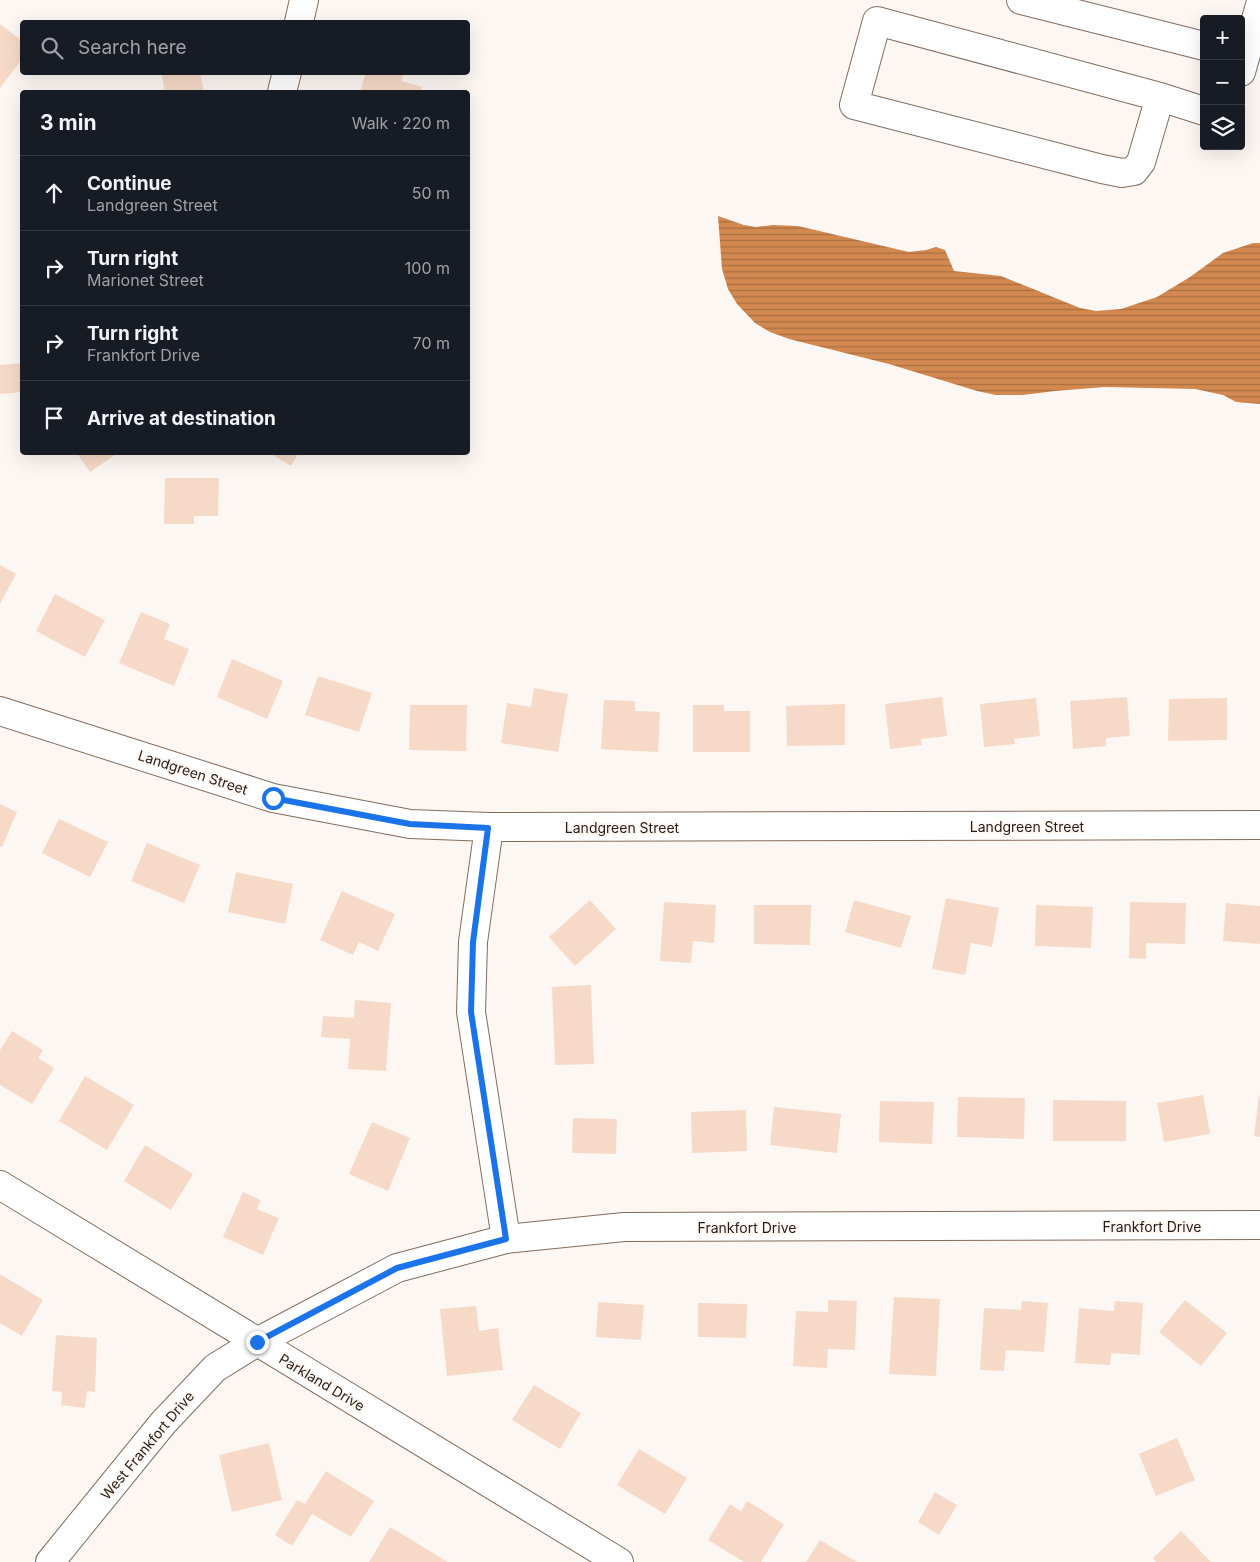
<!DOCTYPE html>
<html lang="en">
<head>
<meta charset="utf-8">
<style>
	:root { --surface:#171b24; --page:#242831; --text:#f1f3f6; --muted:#9ea1a6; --line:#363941 }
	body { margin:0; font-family:Inter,sans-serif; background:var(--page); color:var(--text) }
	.controls { position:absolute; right:15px; top:15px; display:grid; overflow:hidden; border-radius:5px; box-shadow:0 5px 20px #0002 }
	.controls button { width:45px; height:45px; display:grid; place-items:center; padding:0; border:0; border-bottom:1px solid var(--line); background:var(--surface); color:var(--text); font:25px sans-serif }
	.stop { position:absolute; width:15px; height:15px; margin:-11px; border:4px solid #1a73e8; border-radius:50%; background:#fff }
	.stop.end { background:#1a73e8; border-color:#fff; box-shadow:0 1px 5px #0008 }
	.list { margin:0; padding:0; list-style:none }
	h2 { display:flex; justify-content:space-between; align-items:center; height:65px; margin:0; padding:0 20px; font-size:21px }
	h2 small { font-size:16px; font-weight:400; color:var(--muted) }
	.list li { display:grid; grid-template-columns:32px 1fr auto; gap:15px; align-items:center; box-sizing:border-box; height:75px; padding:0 20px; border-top:1px solid var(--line) }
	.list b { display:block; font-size:19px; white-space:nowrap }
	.list p { margin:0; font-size:16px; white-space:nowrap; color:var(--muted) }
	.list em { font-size:16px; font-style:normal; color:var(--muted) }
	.icon { flex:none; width:28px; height:28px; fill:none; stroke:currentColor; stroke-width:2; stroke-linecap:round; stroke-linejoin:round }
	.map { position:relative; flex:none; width:1260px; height:1562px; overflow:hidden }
	.search { position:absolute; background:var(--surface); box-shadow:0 5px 20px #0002; left:20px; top:20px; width:450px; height:55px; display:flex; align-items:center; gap:12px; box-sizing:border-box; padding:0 18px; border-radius:5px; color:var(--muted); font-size:19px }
	.panel { position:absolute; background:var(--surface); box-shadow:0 5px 20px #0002; left:20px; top:90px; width:450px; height:365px; border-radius:5px }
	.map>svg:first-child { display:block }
	.water { fill:url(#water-rules) }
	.building { fill:#f6dac7 }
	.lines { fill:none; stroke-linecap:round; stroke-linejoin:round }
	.minor-casing { stroke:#846b5a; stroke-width:30 }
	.minor { stroke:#fff; stroke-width:28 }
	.route { stroke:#1a73e8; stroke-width:6 }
	.labels { text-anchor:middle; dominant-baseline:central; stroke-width:4; stroke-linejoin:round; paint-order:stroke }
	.street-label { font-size:14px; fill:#261c15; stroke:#fdf7f3 }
</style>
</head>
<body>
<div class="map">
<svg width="1260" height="1562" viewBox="0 0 1260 1562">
	<defs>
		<pattern id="water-rules" width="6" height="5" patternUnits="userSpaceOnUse" patternTransform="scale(1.25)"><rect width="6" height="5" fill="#d2884f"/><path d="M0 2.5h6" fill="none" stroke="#aa6e40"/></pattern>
	</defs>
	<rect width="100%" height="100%" fill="#fdf7f3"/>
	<!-- water -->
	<path class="water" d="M718,216L744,225L756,227L773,225L798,226L909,252L926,250L936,247L945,250L954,271L1001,276L1080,308L1096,311L1121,309L1157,297L1190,277L1223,253L1253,243H1260V404L1236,402L1223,395L1195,389L1105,387L1055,391L1023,395H996L977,391L889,364L789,339L770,332L755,323L737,304L728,289L722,269Z"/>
	<!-- building -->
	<g class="building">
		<path d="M0,24L22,41V59L0,88Z"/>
		<path d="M161,72H200L204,92H165Z"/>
		<path d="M366,72H404L401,81L422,87L420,92H360Z"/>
		<path d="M22,363V392L0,394V365Z"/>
		<path d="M76,452H115L116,454L90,472Z"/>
		<path d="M268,452H299L291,466Z"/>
		<path d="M165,478H219L218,516H194V524H164Z"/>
		<path d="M0,565L16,574L0,604Z"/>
		<path d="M55,594L105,620L85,657L36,631Z"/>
		<path d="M141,612L170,624L164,639L189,649L174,686L119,663Z"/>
		<path d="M232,659L283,681L267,719L217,697Z"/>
		<path d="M318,676L372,693L359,732L305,715Z"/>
		<path d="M534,688L568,694L558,752L501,743L507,703L531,707Z"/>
		<path d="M942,697L947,736L921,739L922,745L890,749L885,704Z"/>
		<path d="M1127,697L1130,736L1106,738V746L1073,749L1070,701Z"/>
		<path d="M1036,698L1040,736L1014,739L1015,744L984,747L980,704Z"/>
		<path d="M1227,698V740L1168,741L1169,699Z"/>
		<path d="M604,700L635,701V711L660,712L658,752L601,749Z"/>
		<path d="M845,704V745L787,746L786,706Z"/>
		<path d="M410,705H467L466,751L409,750Z"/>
		<path d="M693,705H724V711H750V752H693Z"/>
		<path d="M0,804L17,812L2,847L0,846Z"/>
		<path d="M59,819L108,842L90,877L42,853Z"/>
		<path d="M147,843L200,865L184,903L131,881Z"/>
		<path d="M236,872L293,884L285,924L228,912Z"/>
		<path d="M342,891L395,914L378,951L359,942L353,955L320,940Z"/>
		<path d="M946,898L999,908L992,947L971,943L965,975L932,969Z"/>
		<path d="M590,900L616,929L575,966L549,937Z"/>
		<path d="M854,900L911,916L901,948L845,932Z"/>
		<path d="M664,902L716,905L714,943L693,941L691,963L660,961Z"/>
		<path d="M1130,902L1186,903L1185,944L1146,943V959L1129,958Z"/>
		<path d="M1226,903L1260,906V944L1223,941Z"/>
		<path d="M754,905H811L810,945L754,944Z"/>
		<path d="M1036,905L1093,907L1091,948L1035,946Z"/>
		<path d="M591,985L594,1064L555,1065L552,987Z"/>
		<path d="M355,1000L391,1003L386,1071L348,1069L350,1039L321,1037L323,1016L354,1018Z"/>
		<path d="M12,1031L43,1050L38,1058L54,1068L32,1104L0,1085V1050Z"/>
		<path d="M85,1076L134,1105L107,1150L59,1121Z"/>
		<path d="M1203,1095L1210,1134L1164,1142L1157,1103Z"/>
		<path d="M1259,1095L1260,1096V1137L1254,1136Z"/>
		<path d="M958,1097L1025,1098L1024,1139L957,1137Z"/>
		<path d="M1053,1100L1126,1101V1141H1053Z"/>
		<path d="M880,1101L934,1102L932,1144L879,1142Z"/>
		<path d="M774,1107L841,1114L837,1153L770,1145Z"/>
		<path d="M746,1110L747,1151L692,1153L691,1112Z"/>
		<path d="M573,1118L617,1119L616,1154L572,1153Z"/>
		<path d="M372,1122L410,1138L388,1191L349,1174Z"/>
		<path d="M145,1145L193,1174L171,1210L124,1181Z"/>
		<path d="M243,1192L261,1200L257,1209L279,1218L263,1255L223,1237Z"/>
		<path d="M0,1274L43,1300L22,1336L0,1323Z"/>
		<path d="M894,1297L940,1299L936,1376L889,1374Z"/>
		<path d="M828,1300L857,1301L855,1350L828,1349L827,1368L793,1366L796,1311L828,1312Z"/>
		<path d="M1185,1300L1227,1333L1201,1366L1159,1332Z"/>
		<path d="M1022,1301L1048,1303L1044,1352L1006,1350L1004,1371L980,1370L984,1308L1021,1310Z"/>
		<path d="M1115,1301L1143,1303L1140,1355L1111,1353L1110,1365L1075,1363L1079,1308L1114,1311Z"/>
		<path d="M598,1302L644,1305L641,1340L596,1337Z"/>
		<path d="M698,1303L747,1304L746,1338L698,1337Z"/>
		<path d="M476,1306L479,1331L498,1328L503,1370L447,1376L440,1309Z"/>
		<path d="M56,1335L97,1338L95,1392L87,1391L85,1408L61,1405L62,1392L52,1391Z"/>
		<path d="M534,1385L581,1413L560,1449L512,1420Z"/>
		<path d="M1177,1438L1195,1480L1156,1496L1139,1454Z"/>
		<path d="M269,1443L282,1500L232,1512L219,1455Z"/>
		<path d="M639,1449L687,1478L665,1514L617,1485Z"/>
		<path d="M326,1471L374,1501L351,1537L312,1514L292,1546L275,1535L297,1500L305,1504Z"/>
		<path d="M935,1492L957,1505L939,1535L918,1522Z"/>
		<path d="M747,1501L784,1524L761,1562H744L708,1540L730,1504L741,1511Z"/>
		<path d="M390,1527L448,1562H369Z"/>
		<path d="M1181,1531L1211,1562H1156L1153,1558Z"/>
		<path d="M820,1540L857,1562H806Z"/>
	</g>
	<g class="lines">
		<!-- minor casing -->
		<g class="minor-casing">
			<g id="minor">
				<path d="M1021,0L1204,46"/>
				<path d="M299,22L304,0"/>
				<path d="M1241,72L1260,5"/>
				<path d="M282,92L287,72"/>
				<path d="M1160,97L1141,162L1134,171L1122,173L1102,169L854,105L877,21L1160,97L1204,111"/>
				<path d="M0,711L273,798L410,824L489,827L1260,825"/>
				<path d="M489,827L473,942L471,1012L506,1239"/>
				<path d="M0,1185L619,1562"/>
				<path d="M50,1562L163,1423L215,1368L257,1342L397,1268L506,1239L624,1227L1260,1225"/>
			</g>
		</g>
		<!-- minor -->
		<use href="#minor" class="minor"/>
	</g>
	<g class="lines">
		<!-- route -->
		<path class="route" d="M257,1342L397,1268L506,1239L471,1012L473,942L488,828L410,824L273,798"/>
	</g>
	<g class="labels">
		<!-- street labels -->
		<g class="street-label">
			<text transform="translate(193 772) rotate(18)">Landgreen Street</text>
			<text x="1027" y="826">Landgreen Street</text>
			<text x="622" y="827">Landgreen Street</text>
			<text x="1152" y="1226">Frankfort Drive</text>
			<text x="747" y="1227">Frankfort Drive</text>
			<text transform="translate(322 1382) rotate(31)">Parkland Drive</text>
			<text transform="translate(147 1445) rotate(-50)">West Frankfort Drive</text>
		</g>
	</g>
</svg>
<div class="controls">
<button>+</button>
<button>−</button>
<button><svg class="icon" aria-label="layers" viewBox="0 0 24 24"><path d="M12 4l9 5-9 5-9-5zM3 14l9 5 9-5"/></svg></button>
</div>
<div class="stop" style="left:273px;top:798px"></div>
<div class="stop end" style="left:257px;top:1342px"></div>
<div class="search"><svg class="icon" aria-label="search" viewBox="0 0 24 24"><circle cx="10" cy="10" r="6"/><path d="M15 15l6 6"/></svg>Search here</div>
<section class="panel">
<h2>3 min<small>Walk · 220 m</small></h2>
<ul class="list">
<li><svg class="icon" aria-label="ahead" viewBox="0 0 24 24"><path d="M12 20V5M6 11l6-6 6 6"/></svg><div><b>Continue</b><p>Landgreen Street</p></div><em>50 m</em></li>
<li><svg class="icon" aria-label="right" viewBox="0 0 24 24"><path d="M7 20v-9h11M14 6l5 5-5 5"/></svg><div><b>Turn right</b><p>Marionet Street</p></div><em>100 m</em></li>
<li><svg class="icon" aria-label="right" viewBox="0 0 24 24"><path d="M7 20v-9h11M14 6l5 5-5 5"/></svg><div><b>Turn right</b><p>Frankfort Drive</p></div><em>70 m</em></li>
<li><svg class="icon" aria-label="arrive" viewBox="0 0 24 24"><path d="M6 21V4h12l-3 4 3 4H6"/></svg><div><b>Arrive at destination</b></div></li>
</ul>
</section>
</div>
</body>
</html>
